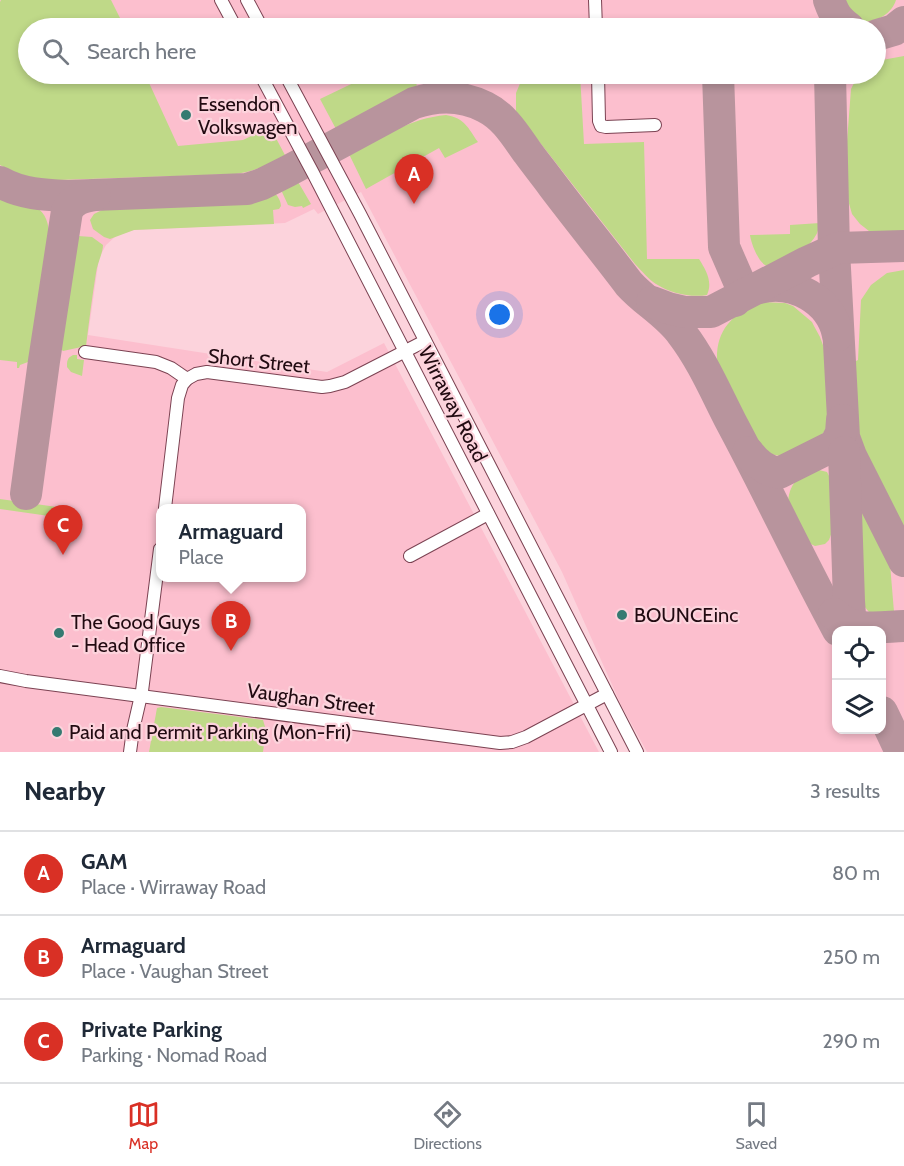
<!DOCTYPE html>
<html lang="en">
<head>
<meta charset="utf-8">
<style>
	:root { --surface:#fff; --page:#f6f6f7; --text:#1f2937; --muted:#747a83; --line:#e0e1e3; --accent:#d93025 }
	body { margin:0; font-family:Cabin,sans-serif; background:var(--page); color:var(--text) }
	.controls { position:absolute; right:18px; bottom:18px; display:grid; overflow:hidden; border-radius:12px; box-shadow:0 3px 9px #0003 }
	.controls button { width:54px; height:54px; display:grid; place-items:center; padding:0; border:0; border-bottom:2px solid var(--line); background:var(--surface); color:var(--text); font:30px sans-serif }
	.you { position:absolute; left:500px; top:315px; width:21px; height:21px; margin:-15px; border:4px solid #fff; border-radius:50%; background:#1a73e8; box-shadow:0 0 0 9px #1a73e833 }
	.badge { display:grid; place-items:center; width:39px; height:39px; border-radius:50%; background:var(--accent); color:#fff; font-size:20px; font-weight:700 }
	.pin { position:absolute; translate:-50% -50px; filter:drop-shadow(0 2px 3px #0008) }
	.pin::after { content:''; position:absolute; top:32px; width:21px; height:18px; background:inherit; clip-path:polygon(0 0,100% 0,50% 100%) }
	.popup { position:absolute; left:156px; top:504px; width:150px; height:78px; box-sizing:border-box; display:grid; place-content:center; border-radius:12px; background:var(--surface); filter:drop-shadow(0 2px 4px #0005); font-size:20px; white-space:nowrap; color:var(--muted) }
	.popup b { font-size:22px; color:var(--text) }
	.popup::after { content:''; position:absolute; left:50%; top:100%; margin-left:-12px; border:12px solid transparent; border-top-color:var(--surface) }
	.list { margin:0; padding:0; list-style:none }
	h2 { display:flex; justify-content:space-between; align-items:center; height:78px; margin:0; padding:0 24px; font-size:26px }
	h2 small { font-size:20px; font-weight:400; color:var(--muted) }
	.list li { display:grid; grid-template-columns:39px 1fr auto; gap:18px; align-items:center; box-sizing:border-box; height:84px; padding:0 24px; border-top:2px solid var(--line) }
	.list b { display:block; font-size:22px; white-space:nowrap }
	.list p { margin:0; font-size:20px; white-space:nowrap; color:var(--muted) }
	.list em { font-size:20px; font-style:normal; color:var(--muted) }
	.icon { flex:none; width:33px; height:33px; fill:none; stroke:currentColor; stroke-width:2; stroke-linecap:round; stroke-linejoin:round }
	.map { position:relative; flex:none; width:904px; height:752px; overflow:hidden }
	.search { position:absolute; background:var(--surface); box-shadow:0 3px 9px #0003; left:18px; right:18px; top:18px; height:66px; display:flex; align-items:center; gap:15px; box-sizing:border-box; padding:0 21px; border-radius:33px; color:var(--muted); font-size:22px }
	.sheet { height:330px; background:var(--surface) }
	nav { display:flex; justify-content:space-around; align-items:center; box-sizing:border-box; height:84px; border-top:2px solid var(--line); background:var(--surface); font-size:16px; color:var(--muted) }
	nav a { display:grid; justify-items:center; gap:3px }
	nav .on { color:var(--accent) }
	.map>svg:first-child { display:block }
	.built { fill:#fcbfce; fill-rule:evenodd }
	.green { fill:#bfd988 }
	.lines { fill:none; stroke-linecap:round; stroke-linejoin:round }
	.taxiway { stroke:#b8949d; stroke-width:32 }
	.street-casing { stroke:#7b4252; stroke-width:14 }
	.street { stroke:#fff; stroke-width:12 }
	.poi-dot { fill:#357a71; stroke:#fcd3dc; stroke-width:2 }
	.labels { text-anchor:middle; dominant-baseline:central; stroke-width:4.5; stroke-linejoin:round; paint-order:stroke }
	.poi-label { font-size:20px; fill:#210a11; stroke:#fcd3dc; text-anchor:start }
	.street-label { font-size:20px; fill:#210a11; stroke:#fcd3dc }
</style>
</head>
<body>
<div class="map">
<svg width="904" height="752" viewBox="0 0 904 752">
	<rect width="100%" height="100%" fill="#fcd3dc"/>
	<!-- built -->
	<path class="built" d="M0,0H904V752H647L621,705L562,572L361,192L318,214L314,209L285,223L134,230L116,236L106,245L99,258L88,335L327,372L384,343L599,752H0ZM28,28H876V74H28ZM160,508H302V578H160ZM836,630H882V730H836Z"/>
	<!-- green -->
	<g class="green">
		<path d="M1,0H111L125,28H28V74H145L178,146L243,140L270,127L286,157C269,165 254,171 236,174L57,180C36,179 18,176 0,165V2Z"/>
		<path d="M838,0H896C889,22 855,31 842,9C841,8 839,1 838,0Z"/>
		<path d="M904,56V234L884,235L869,231L860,224L852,214L846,193L845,168L851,89L857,77L861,74H876V63L882,60Z"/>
		<path d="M372,74H415L417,88L405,93L336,129L320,99Z"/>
		<path d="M524,74H580L584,144L644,142L647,259H699C706,270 713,282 707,295C691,298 670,293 656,284C648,279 642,271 635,264L516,112V93Z"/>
		<path d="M446,115C465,118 468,128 478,142L445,158L439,148L366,189L349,154C379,138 411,118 446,115Z"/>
		<path d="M297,180L311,204L303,208L302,206L295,207L288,205L282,192L283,188Z"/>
		<path d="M273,192C277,194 281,201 281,206L279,209L273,210L274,224L134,230L110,239L104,237L93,229L90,220L94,214L112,205L123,202L246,199Z"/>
		<path d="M0,198C25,200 48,204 49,233L31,355L28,362L20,365L19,368H17V362L0,360Z"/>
		<path d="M820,223C817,244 798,254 781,262C777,263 772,267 768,266C759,265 751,243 750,235L790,234V225Z"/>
		<path d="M78,236L92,237L103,245C103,253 97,264 96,273C92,297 89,322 86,346L63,351L60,348L74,249L76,238Z"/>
		<path d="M904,270V533L856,437L854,362L858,360L861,300L871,285L887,273Z"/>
		<path d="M759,302L785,303L793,306L812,322L814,326L820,337L824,348L830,415L828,427L820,437L787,454L780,456L770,454L762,451L757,447L718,371C713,335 727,317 759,302Z"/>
		<path d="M73,355H77V359L84,360L82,376L71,372L67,367C67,361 67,358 73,355Z"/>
		<path d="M819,470L827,472L830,478L833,529L829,540L825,544L815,546L805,541L788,505C788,484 799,473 819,470Z"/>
		<path d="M0,499L64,508L63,518L0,509Z"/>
		<path d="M860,503L890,564L894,612H869L864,606L862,601Z"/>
		<path d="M161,707L263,720L266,730L263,752H149L157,708Z"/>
	</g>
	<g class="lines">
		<!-- taxiway -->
		<g class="taxiway">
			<path d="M829,0C834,14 837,19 849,28"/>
			<path d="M877,35L894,30L904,22"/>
			<path d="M718,74L724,247L741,286L740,293L735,301"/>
			<path d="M830,74L834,250L844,437L851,456L904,561"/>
			<path d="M0,182C21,194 44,195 68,196L247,189L262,184L288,171L414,103C438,95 462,95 485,107C505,117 515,135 528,153C536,164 545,175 553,186C578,219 604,251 629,284C645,302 668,314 682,334C702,360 716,393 731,422C768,491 801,562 838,630"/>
			<path d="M759,288C793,279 831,300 838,335"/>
			<path d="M652,302L668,308L685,312H711L807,262L838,248L904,246"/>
			<path d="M748,452C755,462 766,471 779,473L835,445L841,433L842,420"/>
			<path d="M844,452L849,601L851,630"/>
			<path d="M26,494L44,361L67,211C73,199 83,197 95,195"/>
			<path d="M834,614C855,633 878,627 904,626"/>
			<path d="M882,712L901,752"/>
		</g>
		<!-- street casing -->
		<g class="street-casing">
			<g id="street">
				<path d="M221,0L236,28"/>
				<path d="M247,0L262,28"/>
				<path d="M595,0L596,28"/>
				<path d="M260,74L313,173L611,752"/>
				<path d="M285,74L360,214L637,752"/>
				<path d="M598,74L599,121L601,126L606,127L655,125"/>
				<path d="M85,352L156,362L171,368L187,379L196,374L207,372L322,387L330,386L345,382L425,341"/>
				<path d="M165,508L178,398L182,385L187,379"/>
				<path d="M410,556L488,514"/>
				<path d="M0,676L26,681L500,743L512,742L526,737L607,694"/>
				<path d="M130,752L133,730L142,691L160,549"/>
			</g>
		</g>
		<!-- street -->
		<use href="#street" class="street"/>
	</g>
	<!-- markers -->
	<g class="poi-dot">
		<circle cx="186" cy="115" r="6"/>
		<circle cx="622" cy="615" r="6"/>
		<circle cx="59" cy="633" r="6"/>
		<circle cx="57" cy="732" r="6"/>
	</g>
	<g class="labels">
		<!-- poi labels -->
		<g class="poi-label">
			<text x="198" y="104">Essendon<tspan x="198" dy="23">Volkswagen</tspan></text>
			<text x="634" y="615">BOUNCEinc</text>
			<text x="71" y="622">The Good Guys<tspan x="71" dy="23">- Head Office</tspan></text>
			<text x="69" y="732">Paid and Permit Parking (Mon-Fri)</text>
		</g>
		<!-- street labels -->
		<g class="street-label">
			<text transform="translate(259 361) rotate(6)">Short Street</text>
			<text transform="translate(453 404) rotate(63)">Wirraway Road</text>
			<text transform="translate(311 699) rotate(8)">Vaughan Street</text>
		</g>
	</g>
</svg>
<div class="controls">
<button><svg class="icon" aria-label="locate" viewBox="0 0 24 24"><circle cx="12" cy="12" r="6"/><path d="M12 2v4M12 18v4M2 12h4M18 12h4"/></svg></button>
<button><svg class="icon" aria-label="layers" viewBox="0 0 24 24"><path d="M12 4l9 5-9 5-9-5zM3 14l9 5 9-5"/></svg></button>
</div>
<div class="you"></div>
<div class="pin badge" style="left:414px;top:204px">A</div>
<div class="pin badge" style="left:231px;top:651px">B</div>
<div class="popup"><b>Armaguard</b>Place</div>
<div class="pin badge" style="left:63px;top:555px">C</div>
<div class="search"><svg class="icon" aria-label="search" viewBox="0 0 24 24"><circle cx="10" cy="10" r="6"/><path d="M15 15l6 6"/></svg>Search here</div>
</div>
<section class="sheet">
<h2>Nearby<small>3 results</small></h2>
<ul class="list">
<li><span class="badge">A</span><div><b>GAM</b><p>Place · Wirraway Road</p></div><em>80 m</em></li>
<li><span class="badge">B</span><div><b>Armaguard</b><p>Place · Vaughan Street</p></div><em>250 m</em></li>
<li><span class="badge">C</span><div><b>Private Parking</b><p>Parking · Nomad Road</p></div><em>290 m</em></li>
</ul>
</section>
<nav>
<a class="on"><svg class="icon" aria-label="map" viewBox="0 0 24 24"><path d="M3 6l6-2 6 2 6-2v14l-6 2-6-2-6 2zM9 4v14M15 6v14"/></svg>Map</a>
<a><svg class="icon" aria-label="directions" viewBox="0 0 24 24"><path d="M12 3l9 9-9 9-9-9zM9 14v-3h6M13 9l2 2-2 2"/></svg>Directions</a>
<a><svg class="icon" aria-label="saved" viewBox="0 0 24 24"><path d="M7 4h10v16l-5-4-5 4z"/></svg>Saved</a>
</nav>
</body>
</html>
